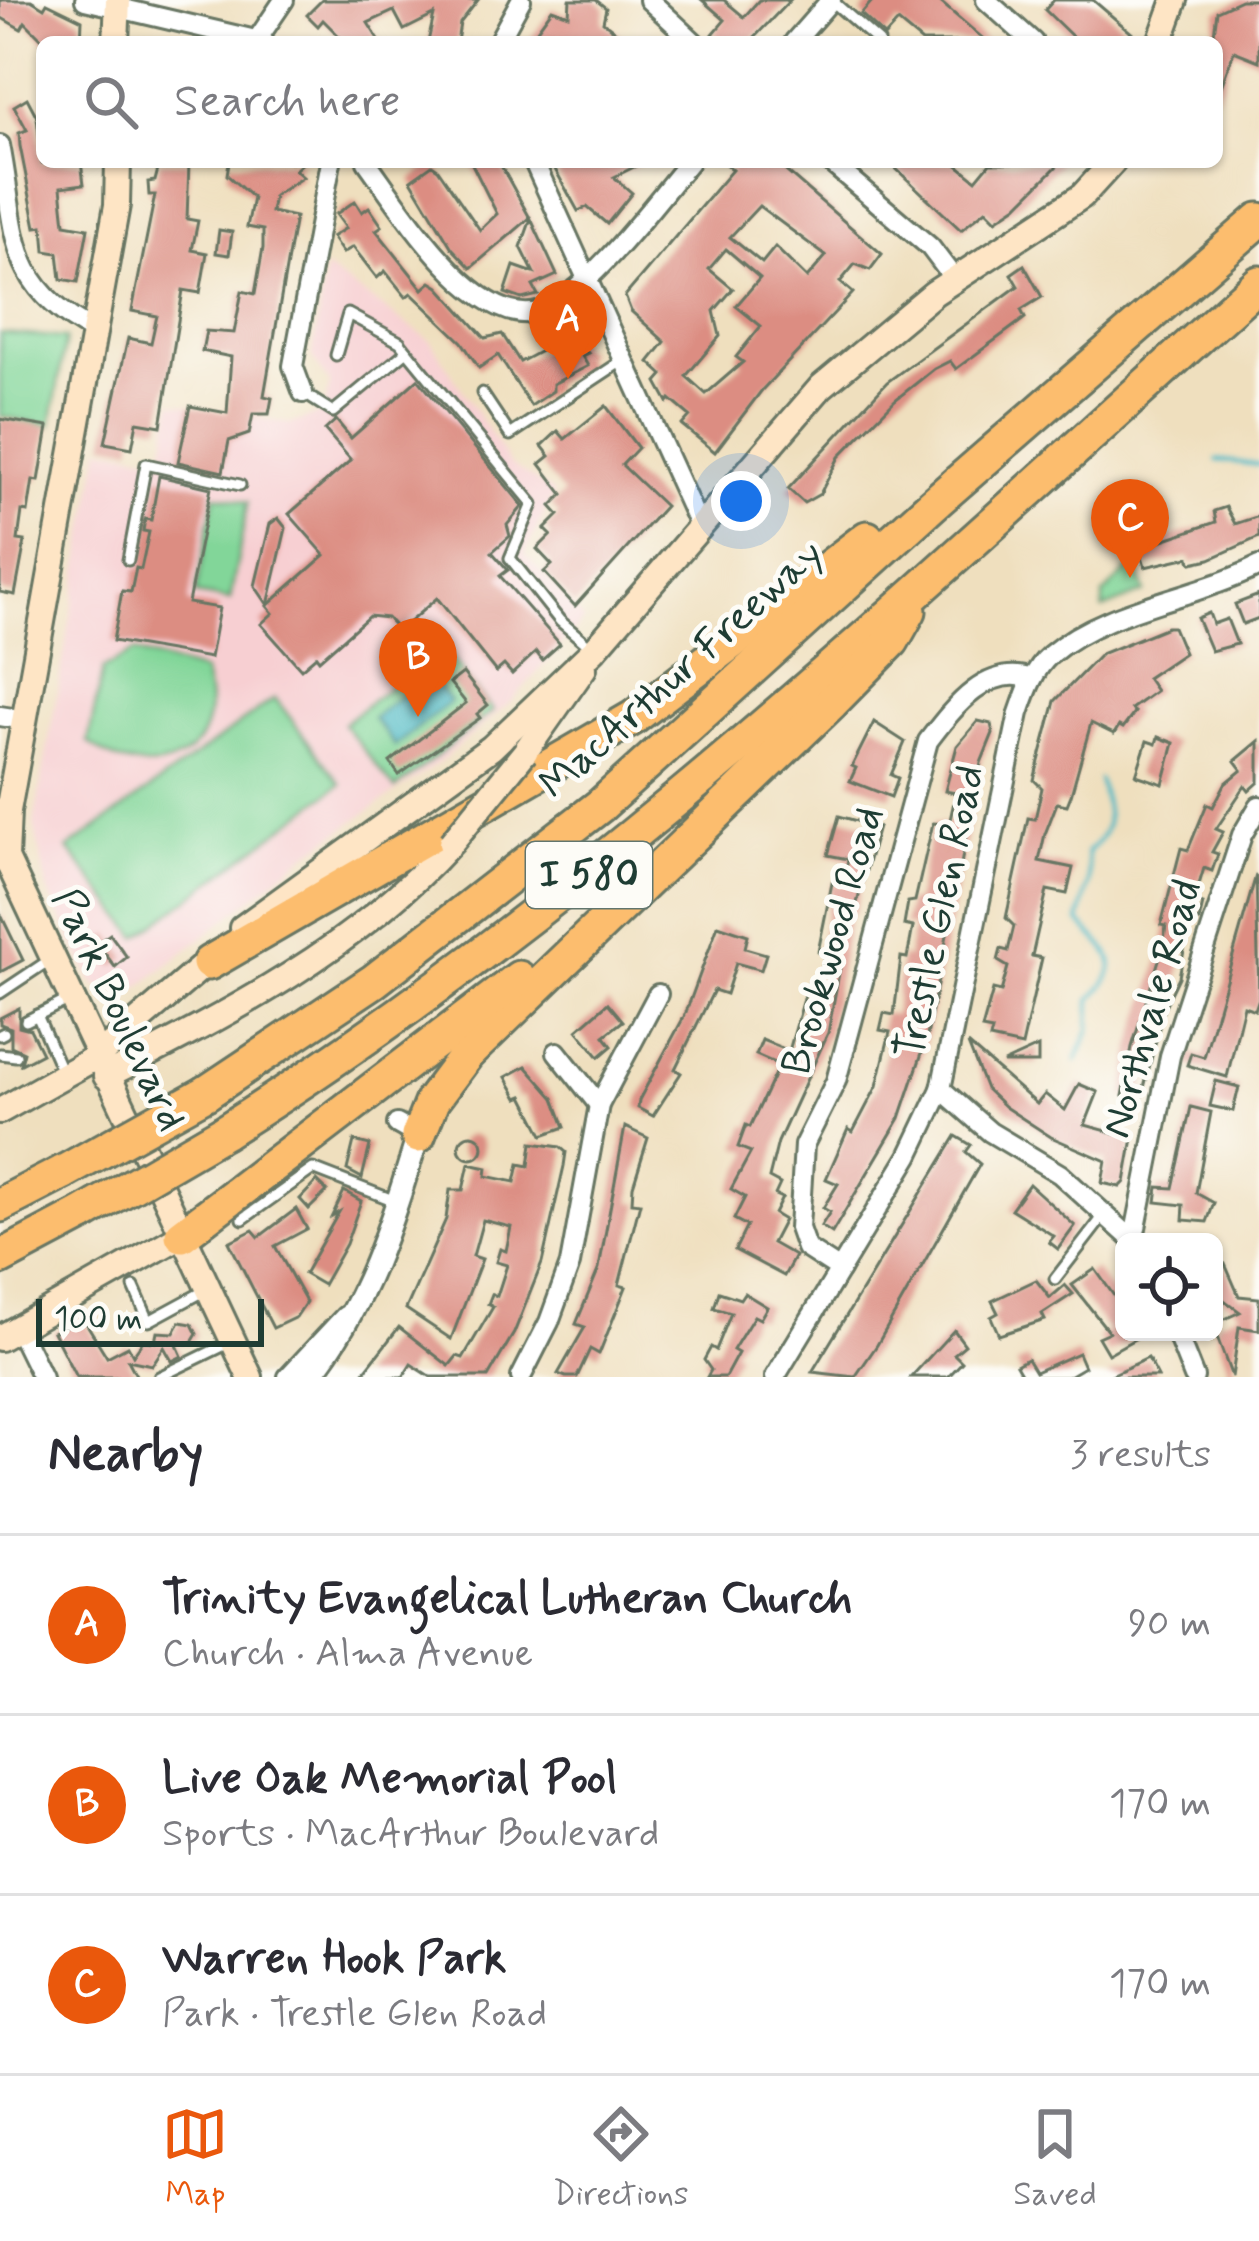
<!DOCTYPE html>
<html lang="en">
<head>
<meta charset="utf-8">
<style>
	:root { --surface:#fff; --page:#f2f2f3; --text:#2b2b33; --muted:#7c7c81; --line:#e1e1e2; --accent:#ea580c }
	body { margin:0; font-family:Mynerve,sans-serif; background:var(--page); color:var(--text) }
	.controls { position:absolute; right:36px; bottom:36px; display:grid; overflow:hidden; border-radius:18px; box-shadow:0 3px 9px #0004 }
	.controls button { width:108px; height:108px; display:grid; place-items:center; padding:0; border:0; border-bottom:3px solid var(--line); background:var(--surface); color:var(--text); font:60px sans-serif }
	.scale { position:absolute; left:36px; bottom:30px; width:228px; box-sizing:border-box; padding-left:12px; border:6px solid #1f3d34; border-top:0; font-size:33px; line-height:42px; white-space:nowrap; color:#1f3d34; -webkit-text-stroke:9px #fdfcf7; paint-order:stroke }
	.you { position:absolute; left:741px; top:501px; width:42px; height:42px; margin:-30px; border:9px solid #fff; border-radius:50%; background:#1a73e8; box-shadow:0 0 0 18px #1a73e833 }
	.badge { display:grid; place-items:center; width:78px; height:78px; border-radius:50%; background:var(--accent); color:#fff; font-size:39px; font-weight:700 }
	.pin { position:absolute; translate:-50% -99px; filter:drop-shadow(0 3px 6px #0008) }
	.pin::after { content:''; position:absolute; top:63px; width:42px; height:36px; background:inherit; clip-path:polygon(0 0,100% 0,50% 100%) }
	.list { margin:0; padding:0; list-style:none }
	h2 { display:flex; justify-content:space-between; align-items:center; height:156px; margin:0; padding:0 48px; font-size:51px }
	h2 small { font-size:39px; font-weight:400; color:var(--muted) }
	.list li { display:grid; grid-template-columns:78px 1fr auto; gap:36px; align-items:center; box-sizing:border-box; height:180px; padding:0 48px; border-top:3px solid var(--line) }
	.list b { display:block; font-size:45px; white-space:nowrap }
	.list p { margin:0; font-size:39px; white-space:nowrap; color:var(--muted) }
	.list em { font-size:39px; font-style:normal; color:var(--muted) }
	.icon { flex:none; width:66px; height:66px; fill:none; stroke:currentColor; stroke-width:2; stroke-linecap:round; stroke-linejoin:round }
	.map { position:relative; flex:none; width:1259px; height:1377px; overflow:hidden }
	.search { position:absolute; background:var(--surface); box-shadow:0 3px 9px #0004; left:36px; right:36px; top:36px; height:132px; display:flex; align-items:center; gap:30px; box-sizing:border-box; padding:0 42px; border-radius:18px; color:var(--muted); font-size:45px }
	.sheet { height:696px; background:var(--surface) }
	nav { display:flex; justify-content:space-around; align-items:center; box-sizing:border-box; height:168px; border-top:3px solid var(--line); background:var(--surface); font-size:33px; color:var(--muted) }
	nav a { display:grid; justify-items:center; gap:6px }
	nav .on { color:var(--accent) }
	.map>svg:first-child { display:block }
	.built { fill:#f7cfd2 }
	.green { fill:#82d699; stroke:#508a66; stroke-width:3 }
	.water { fill:#4bb9c4; stroke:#357b7c; stroke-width:3 }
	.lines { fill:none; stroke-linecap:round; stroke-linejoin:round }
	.stream { stroke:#4bb9c4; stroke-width:4.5 }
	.building { fill:#dc8d82; fill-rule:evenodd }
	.service-casing { stroke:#687664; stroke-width:15 }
	.minor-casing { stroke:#687664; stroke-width:24 }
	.tertiary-casing { stroke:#687664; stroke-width:27 }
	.secondary-casing { stroke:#687664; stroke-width:30 }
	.motorway-casing { stroke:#687664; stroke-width:39 }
	.service { stroke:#fff; stroke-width:9 }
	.minor { stroke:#fff; stroke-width:18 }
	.tertiary { stroke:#fff; stroke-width:21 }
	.secondary { stroke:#fee5c5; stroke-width:24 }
	.motorway { stroke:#fcbd6e; stroke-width:33 }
	.secondary-bridge-casing { stroke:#687664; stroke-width:30; stroke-linecap:butt }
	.motorway-bridge-casing { stroke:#687664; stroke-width:39; stroke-linecap:butt }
	.secondary-bridge { stroke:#fee5c5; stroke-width:24 }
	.motorway-bridge { stroke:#fcbd6e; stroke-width:33 }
	.labels { text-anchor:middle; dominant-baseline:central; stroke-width:10; stroke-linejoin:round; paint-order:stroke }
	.shield { fill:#fdfcf7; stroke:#62766e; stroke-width:3 }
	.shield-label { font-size:39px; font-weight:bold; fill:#1f3d34 }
	.street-label { font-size:42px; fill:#1f3d34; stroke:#fdfcf7 }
</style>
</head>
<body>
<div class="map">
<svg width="1259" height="1377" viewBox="0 0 1259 1377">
	<rect width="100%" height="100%" fill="#fdfcf7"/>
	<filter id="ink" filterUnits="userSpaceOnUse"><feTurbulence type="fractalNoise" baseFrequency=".00833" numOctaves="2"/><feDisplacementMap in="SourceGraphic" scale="24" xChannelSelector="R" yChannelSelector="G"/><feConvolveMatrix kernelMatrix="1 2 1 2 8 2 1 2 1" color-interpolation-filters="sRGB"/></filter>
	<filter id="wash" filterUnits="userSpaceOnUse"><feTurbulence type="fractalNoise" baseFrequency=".004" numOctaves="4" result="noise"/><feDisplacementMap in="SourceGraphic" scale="48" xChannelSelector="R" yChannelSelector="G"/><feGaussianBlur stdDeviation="2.7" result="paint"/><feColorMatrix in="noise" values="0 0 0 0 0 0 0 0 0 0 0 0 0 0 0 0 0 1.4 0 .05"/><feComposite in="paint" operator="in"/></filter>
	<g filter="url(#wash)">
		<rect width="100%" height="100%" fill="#efdfbe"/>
		<!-- built -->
		<path class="built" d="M325,268L430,340L510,464L554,493L525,554L584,620L511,702L440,762L310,852L140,987L109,994L93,983L47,889L34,823L101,447L162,458L172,402L291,424L323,412L330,383L312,358Z"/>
		<!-- green -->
		<g class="green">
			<path d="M0,333L66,338L51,425L0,416Z"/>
			<path d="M215,495L248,502L230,600L196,594Z"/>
			<path d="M1134,564L1145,592L1103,609V595Z"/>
			<path d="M441,645L493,711L395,789L343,724Z"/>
			<path d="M134,652L203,672C231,756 151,794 88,742L103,669Z"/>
			<path d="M275,698L341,784L138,937L68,849Z"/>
		</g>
		<!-- water -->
		<path class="water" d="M428,674L450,702L395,746L373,718Z"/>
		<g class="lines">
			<!-- stream -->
			<g class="stream">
				<path d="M1217,460L1259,465"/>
				<path d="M1077,1060L1090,1030L1091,999C1131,961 1106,952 1079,921L1089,881L1087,852C1115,831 1107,811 1099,780"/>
			</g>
		</g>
		<g id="blocks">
			<!-- building -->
			<g class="building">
				<path d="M0,0H31L44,8L47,3L82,20L81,42H45L25,22L21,29L0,17Z"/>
				<path d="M322,0H478L460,23L457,42H428L434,15L404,30L394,11L368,23L380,42H345L323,20L318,26L307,15Z"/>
				<path d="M570,0H596L606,8L603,22L629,42H528L552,9L569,15Z"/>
				<path d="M702,0H724L744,17L759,0H790L750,42H722L713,34L725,20Z"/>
				<path d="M873,0H938L987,42H922L898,22L885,36L861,14Z"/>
				<path d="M1054,0H1093L1134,35L1129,42H1078L1045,10Z"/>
				<path d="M1241,0H1259V61L1234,51L1217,98V42H1213L1217,11Z"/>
				<path d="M27,98L37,117L42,163L81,162L84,184L61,187L65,224L88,228L78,282L61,279L58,253L45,251L43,226L36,227L20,146L19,133L27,130L14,106Z"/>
				<path d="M160,162H189L187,219L198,221L192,250L207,253L200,293L183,290L161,426L137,422L132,448L105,443L128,338L151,343L156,320L157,316L132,311L155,195H149L148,182L155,181Z"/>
				<path d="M229,162H304L295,170L303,177L274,196L271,212L295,217L264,396L272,398L269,414H253L249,434L229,441L223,472L178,462L190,406L227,413L231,357L202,351L206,331L234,333L242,291L255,294L263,248V230L247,227L253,198L227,175Z"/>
				<path d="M471,162H499L530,218L471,268L452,248L411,180L432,165L438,169L480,230L497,214Z"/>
				<path d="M551,162H644L614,177L632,193L607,224L587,207L578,211Z"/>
				<path d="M723,162H786L781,167L882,254L870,270L855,264L840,282L853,293L762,390L715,452L682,425L690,416L670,399L668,402L657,382L663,375L649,362L665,342L631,311L625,296L732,170ZM759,206L826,256L807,278L775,247L762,263L730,237ZM726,249L760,278L736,306L761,326L736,357L743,362L706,394L686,376L720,336L714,311L733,289L709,269Z"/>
				<path d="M889,162H954L976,180L990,163L1061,162L1017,206L996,220L986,210L961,230Z"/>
				<path d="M355,201L362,212L369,207L382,226L376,230L423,289L431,282L439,287L485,338L502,334L520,362L571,335L588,353L582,356L588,366L553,384V391L531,406L498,355L479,368L462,342L411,293L406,297L385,271L377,278L353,247L343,253L332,237L346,228L336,214Z"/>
				<path d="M531,219L557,275L533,286L538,295L522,299L505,293L514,266L534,273L521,247Z"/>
				<path d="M219,230L232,232L229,255L216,253Z"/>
				<path d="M1024,265L1042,297L1021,310L1025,318L956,369L950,361L934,369L895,400L839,457L820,494L804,503L788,489L887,382L1018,286L1011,274Z"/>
				<path d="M418,379L523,506L507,525L510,536L492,552L508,570L500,576L560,644L542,660L536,652L512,674L504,665L496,672L437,598L399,631L387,618L369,616L319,660L316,656L301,669L261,624L273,613L267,606L325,555L289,514L351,460L325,430L336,420L351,438Z"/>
				<path d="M606,406L638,448L622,465L665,506L575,606L544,572L552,565L537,549L551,535L545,529L559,515L551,506L563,494L540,464L550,456L542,446L558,431L565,439Z"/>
				<path d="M0,419L48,427L39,481L33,480L28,512L22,511L18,540L25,541L15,595L0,592Z"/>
				<path d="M159,476L211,488L188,603L219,608L210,658L113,641L122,591L131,592L136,568L141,569L149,532L143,531L145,519L151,520Z"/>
				<path d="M1226,507L1235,524L1259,516V537L1210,559L1192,563L1189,557L1145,567L1139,548L1216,522L1214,511Z"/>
				<path d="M278,518L286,528L268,605L255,586L270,524Z"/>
				<path d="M1259,595V618L1243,624L1235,604Z"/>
				<path d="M1209,613L1213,624L1227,619L1237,644L1211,651L1197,618Z"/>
				<path d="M1167,627H1173L1184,653L1147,678L1156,691L1131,709L1135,712L1123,728L1119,726L1114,734L1091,723L1071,795L1067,805L1057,803L1045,834L1039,861L1073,868L1067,894L1047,890L1032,956L1042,958L1022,1046L990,1039L992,1031L982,1029L993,990L1001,992L1008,967L998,961L1001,949L1008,951L1014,926L1006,918L1028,818L1035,819L1042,788L1034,780L1055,701L1101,654Z"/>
				<path d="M463,673L488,705L477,714L480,718L399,775L390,762L466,703L450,683Z"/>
				<path d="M978,721L991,724L993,733L981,763L926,1041L900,1118L832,1233L821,1226L830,1212L823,1208L838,1184L826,1179L848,1129L853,1132L877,1086L890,1032L880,1030L884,1013L894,1015L901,957L907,958L913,927L904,925L908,902L915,901L933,823L949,824L956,793L945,791L957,746Z"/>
				<path d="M874,722L905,742L891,775L898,778L891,797L850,781L856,768L852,766Z"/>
				<path d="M1158,737L1174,743L1163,784L1136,775L1147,741L1156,744Z"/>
				<path d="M1259,741V782L1249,791L1245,786L1216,829L1223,832L1212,852L1218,854L1212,871L1204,868L1194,901L1203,904L1199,921L1190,919L1179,977L1164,1008L1141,1100L1123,1096L1132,1047L1163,947L1166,926L1161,925L1181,848L1188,850L1207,804L1213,807L1225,784L1242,770L1235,761Z"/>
				<path d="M839,816L878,827L854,914L850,913L828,1033L778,1142L769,1178L780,1184L775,1195L782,1198L774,1214L784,1220L772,1243L795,1256L784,1276L735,1250L747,1226L734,1219L745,1197L731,1189L751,1152L738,1147L746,1125L750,1127L779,1065L756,1055L762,1040L789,1051L809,981L818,983L825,954L818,952L832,883L843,885L848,859L828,855Z"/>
				<path d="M1256,875L1259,998L1255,1010L1244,1006L1227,1077L1187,1065L1191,1053L1204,1057Z"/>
				<path d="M0,913L23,960L0,972Z"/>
				<path d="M718,925L748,935L745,948L766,954L761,970L736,963L726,994L714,990L675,1069L681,1073L653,1116L638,1108L639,1100L685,1015Z"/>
				<path d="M110,934L127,957L115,967L97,943Z"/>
				<path d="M608,1003L623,1021L604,1036L612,1046L599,1057L577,1030Z"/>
				<path d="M19,1008V1026L30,1029L42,1053L21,1064L24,1052L11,1046V1028L0,1024V1018Z"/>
				<path d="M968,1044L1037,1104L1045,1094L1065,1110L1079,1084L1098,1092L1085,1125L1133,1138L1125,1182L1120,1187L1102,1183L1106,1161L1051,1137L1005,1107L986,1089Z"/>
				<path d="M1038,1047V1063H1003Z"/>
				<path d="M526,1066L554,1098L565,1127L543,1135L523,1096L518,1098L506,1077Z"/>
				<path d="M1216,1081L1239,1087L1233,1111L1210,1106Z"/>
				<path d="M1191,1107L1211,1112L1196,1193L1214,1203L1207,1222L1183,1220L1184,1205L1156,1202L1158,1187L1173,1188Z"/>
				<path d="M625,1127L648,1138L633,1186L632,1202L640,1203L619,1285L626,1287L599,1354L590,1349L577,1377H566L558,1374L585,1327L576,1324L599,1268Z"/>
				<circle cx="471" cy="1147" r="12"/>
				<path d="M956,1136L971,1145L966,1152L980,1164L877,1345L855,1377L812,1372Z"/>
				<path d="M354,1141L370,1145L362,1178L347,1170Z"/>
				<path d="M532,1143L560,1147L566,1152L564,1166L542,1263L514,1333L488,1377H431L411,1364L403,1377H360L399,1327L449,1366L457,1356L463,1358L493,1307L488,1304L492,1294L497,1296L507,1265L496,1262L500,1249L506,1251L511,1227L483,1220L473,1256L482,1259L451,1339L406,1309L446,1219L450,1190H463L469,1164L487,1168L486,1176L515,1182L519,1164L529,1166Z"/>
				<path d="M317,1181L327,1191L309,1209L300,1199Z"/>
				<path d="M1029,1184L1075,1226L1058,1249L1049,1242L1054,1236L1011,1209Z"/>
				<path d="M344,1191L361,1201L346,1244L323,1285L304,1274L339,1212L332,1216Z"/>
				<path d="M296,1209L307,1229L275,1246L306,1302L296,1317L273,1328L229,1242L253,1230L259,1237Z"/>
				<path d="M1225,1264L1239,1296L1259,1298V1330L1239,1327L1232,1377L1214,1329L1219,1325L1214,1324L1240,1312L1220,1297L1214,1281V1269Z"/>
				<path d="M1095,1269L1124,1310V1332H1147L1108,1354L1098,1337L1109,1332L1072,1285Z"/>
				<path d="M1036,1280L1050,1298L1065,1285L1073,1294L1042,1314L1045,1320L999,1335L991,1317L998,1313L992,1301Z"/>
				<path d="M719,1292L740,1299L744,1293L767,1307L760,1319L754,1316L733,1350L738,1353L725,1377H707L711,1370L704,1360L711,1347L716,1350L731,1313L714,1308Z"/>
				<path d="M83,1318L107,1357L128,1346L133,1355L143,1341L155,1342L157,1332L174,1333L180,1322L192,1324L197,1334L191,1344L176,1343L182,1356L172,1361L164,1347L152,1365L128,1360L137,1377H76L53,1332Z"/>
				<path d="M954,1330L965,1345L954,1354L962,1362L948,1377H911Z"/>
				<path d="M1078,1353L1084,1367L1067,1377H1023L1016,1365L1027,1359L1035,1372Z"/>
				<path d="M1148,1358L1158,1377H1107Z"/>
			</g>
		</g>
	</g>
	<g filter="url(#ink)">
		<use href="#blocks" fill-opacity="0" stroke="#687664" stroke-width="3"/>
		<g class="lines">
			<!-- service casing -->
			<g class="service-casing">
				<g id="service">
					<path d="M831,0L879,42"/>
					<path d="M336,355L348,314L400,342L407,351"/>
					<path d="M303,393L333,412L407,351L533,504L510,558L560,621L594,650"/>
					<path d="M482,393L510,435L625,359"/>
					<path d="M128,560L146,464L240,485"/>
					<path d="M0,993L51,959"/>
					<path d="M37,1015L62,1072"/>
					<path d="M26,1021L70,999"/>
					<path d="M0,1035L4,1033"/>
					<path d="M0,1054L16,1056"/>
					<path d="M243,1219L313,1169L398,1202"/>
					<path d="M1055,1279L1106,1213"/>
					<path d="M134,1287L149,1321L208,1289"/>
					<path d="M159,1377L229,1343"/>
				</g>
			</g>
			<!-- minor casing -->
			<g class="minor-casing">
				<g id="minor">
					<path d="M85,0L264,42"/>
					<path d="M649,0L694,42"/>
					<path d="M986,0L1033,42"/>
					<path d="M259,37L284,0"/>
					<path d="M498,42L521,0"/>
					<path d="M794,42L831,0"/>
					<path d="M0,145C17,232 5,285 95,332"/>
					<path d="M367,162C398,204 477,332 541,311C586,296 657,200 689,162"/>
					<path d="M534,162L699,525"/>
					<path d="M830,162L930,247L955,280"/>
					<path d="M303,393L293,366L331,162"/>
					<path d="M0,716L25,720"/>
					<path d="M557,1052L599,1105"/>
					<path d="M941,1089L990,1132L1060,1174L1135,1242"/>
					<path d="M397,1124L418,1136"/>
					<path d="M1134,1238L1170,1056L1242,835L1259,806"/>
					<path d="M840,1270L806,1248L799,1228L804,1145L836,1081L928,741C952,710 986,663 1032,679"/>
					<path d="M17,1326L42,1377"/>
					<path d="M1176,1332L1194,1377"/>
					<path d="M288,1377L345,1316"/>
					<path d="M521,1377L549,1322L570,1264L599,1105L658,994"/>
					<path d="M775,1377L909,1156L941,1089L1019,713C1026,693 1033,670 1050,655C1106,607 1194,599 1259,566"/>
				</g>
			</g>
			<!-- tertiary casing -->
			<g class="tertiary-casing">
				<path id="tertiary" d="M309,1377C366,1307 392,1221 418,1136"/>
			</g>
			<!-- secondary casing -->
			<g class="secondary-casing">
				<g id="secondary">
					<path d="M116,42L118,0"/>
					<path d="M1160,42L1175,0"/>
					<path d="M118,162L117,205L8,811L6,858L250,1377"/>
					<path d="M525,752L584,668"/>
					<path d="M242,928L491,748L594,650L821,387L934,293L1082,196L1113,162"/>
					<path d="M106,1076C232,1012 355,949 451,843"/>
					<path d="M0,1111L98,1056L218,953"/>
					<path d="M0,1338L182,1235"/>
				</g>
			</g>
			<!-- motorway casing -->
			<g class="motorway-casing">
				<g id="motorway">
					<path d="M209,963L633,718L867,538"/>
					<path d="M206,1093L374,981L601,805L932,505L1259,220"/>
					<path d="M224,1132C604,893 926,581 1259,283"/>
					<path d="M418,1136L432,1101L467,1054L832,702L892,641L909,611"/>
					<path d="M0,1205L64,1172"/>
					<path d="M182,1235L519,978"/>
					<path d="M0,1258L83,1214"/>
				</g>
			</g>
			<!-- service -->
			<use href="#service" class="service"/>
			<!-- minor -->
			<use href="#minor" class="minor"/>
			<!-- tertiary -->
			<use href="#tertiary" class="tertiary"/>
			<!-- secondary -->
			<use href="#secondary" class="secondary"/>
			<!-- motorway -->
			<use href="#motorway" class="motorway"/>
			<!-- secondary-bridge casing -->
			<g class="secondary-bridge-casing">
				<path id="secondary-bridge" d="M451,843L525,752"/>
			</g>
			<!-- motorway-bridge casing -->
			<g class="motorway-bridge-casing">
				<g id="motorway-bridge">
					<path d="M64,1172L206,1093"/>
					<path d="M83,1214L224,1132"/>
				</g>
			</g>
			<!-- secondary-bridge -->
			<use href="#secondary-bridge" class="secondary-bridge"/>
			<!-- motorway-bridge -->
			<use href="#motorway-bridge" class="motorway-bridge"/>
		</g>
	</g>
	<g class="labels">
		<!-- shield labels -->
		<rect class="shield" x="526" y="842" width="126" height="66" rx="9"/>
		<g class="shield-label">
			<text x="589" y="875">I 580</text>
		</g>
		<!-- street labels -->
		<g class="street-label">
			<text transform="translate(682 670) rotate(-42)">MacArthur Freeway</text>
			<text transform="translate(941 912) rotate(-78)">Trestle Glen Road</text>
			<text transform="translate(834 941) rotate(-74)">Brookwood Road</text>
			<text transform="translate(1153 1009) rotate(-74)">Northvale Road</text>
			<text transform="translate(118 1010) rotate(65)">Park Boulevard</text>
		</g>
	</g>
</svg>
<div class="controls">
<button><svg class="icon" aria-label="locate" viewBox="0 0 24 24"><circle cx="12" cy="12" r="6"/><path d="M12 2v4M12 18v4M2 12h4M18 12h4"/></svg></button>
</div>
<div class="scale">100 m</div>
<div class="you"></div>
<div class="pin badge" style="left:568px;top:379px">A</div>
<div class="pin badge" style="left:418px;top:717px">B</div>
<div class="pin badge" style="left:1130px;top:578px">C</div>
<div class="search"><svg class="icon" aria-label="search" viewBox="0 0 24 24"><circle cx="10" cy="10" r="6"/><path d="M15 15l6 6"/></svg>Search here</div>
</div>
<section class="sheet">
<h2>Nearby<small>3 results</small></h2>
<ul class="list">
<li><span class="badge">A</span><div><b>Trinity Evangelical Lutheran Church</b><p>Church · Alma Avenue</p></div><em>90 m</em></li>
<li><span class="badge">B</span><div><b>Live Oak Memorial Pool</b><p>Sports · MacArthur Boulevard</p></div><em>170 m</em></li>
<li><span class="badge">C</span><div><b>Warren Hook Park</b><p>Park · Trestle Glen Road</p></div><em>170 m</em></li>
</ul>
</section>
<nav>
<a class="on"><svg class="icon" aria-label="map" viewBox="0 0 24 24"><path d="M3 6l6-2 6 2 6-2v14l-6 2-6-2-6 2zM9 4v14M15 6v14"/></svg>Map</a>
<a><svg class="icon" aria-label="directions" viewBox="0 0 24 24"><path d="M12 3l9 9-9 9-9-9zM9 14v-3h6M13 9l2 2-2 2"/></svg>Directions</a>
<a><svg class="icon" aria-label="saved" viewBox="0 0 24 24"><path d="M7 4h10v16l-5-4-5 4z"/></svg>Saved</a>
</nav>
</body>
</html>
